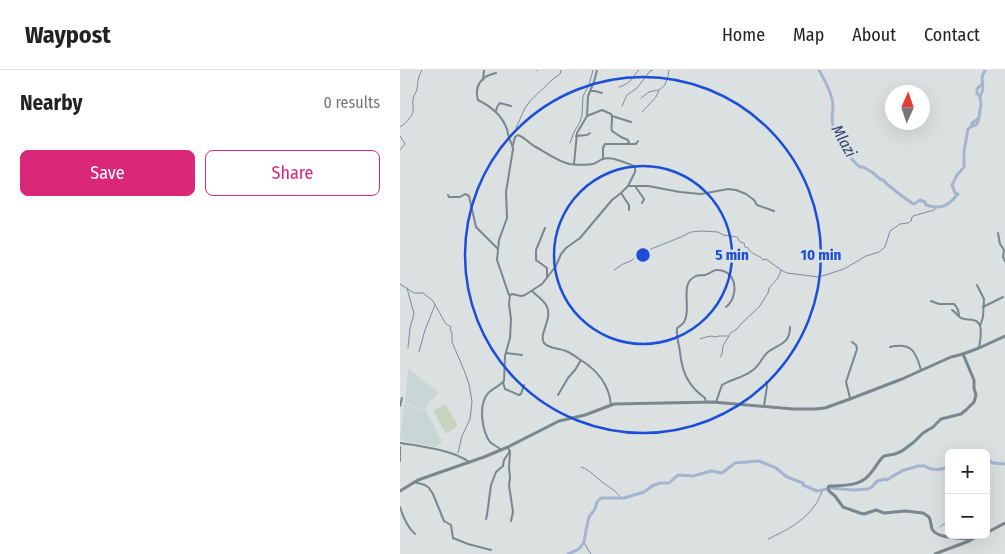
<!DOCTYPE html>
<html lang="en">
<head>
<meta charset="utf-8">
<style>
	:root { --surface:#fff; --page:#f6f6f6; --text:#222; --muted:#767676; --line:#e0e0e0; --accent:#db2777 }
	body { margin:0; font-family:"Fira Sans Condensed",sans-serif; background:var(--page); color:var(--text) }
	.controls { position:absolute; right:15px; bottom:15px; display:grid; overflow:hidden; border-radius:8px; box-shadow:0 5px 20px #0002 }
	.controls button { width:45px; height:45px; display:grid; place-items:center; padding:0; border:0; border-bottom:1px solid var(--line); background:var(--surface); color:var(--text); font:25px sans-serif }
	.compass { position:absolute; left:485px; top:15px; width:45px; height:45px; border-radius:50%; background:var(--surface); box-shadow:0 5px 20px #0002; rotate:3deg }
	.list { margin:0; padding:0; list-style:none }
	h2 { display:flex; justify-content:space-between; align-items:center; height:65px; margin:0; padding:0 20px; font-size:21px }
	h2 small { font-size:16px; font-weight:400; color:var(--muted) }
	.actions { display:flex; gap:10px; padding:15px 20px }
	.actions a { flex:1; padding:11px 0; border:1px solid var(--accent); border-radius:8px; text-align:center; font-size:18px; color:var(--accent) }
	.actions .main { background:var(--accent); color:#fff }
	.map { position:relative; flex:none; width:605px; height:484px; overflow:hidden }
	header { display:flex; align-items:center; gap:30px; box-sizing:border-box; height:70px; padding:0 25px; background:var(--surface); border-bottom:1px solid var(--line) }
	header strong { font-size:24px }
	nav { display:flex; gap:28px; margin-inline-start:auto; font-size:18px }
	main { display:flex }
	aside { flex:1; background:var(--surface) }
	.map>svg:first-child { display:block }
	.built { fill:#c8d6d6 }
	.pitch { fill:#c9d4c0 }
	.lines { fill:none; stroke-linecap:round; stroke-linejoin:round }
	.stream { stroke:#7f8b9d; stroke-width:1 }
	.river { stroke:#a5b5cf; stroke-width:3 }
	.minor { stroke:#7a878e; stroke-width:2 }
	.tertiary { stroke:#7a878e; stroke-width:3 }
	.ring { fill:none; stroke:#1d4ed8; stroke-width:2.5 }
	.labels { text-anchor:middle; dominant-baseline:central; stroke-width:5; stroke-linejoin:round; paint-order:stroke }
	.water-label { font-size:16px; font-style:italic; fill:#2f456c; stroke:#dbe0e0 }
	.centre { fill:#1d4ed8; stroke:#dbe0e0; stroke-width:2.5 }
	.ring-label { font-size:15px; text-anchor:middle; font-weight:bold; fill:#1d4ed8; stroke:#dbe0e0; stroke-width:5; stroke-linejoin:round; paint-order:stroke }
</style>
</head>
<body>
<header>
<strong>Waypost</strong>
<nav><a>Home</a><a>Map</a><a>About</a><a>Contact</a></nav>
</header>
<main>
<aside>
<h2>Nearby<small>0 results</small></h2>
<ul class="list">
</ul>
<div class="actions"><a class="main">Save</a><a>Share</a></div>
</aside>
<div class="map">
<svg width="605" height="484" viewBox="0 0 605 484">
	<rect width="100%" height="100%" fill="#dbe0e0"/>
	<!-- built -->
	<g class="built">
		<path d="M8,298L39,323L28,333L25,340L5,333Z"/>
		<path d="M4,334L26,341L42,372L35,377L0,370Z"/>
	</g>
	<!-- pitch -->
	<path class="pitch" d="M45,334L58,356L46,364L33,341Z"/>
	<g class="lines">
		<!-- stream -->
		<g class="stream">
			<path d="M137,1L138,0"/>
			<path d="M219,17C223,16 229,13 232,9C235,6 235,3 239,0"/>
			<path d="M241,28L249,22L258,20"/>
			<path d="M222,36L227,25L237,18L250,1L253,0"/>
			<path d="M242,42L256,27L259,20L265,15L268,6L269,0"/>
			<path d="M0,57C5,54 11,48 13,42C14,38 12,34 13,30C13,26 16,23 17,19C18,11 18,7 22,0"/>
			<path d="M116,58L125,38L130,31L153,9L160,4L161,0"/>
			<path d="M0,66L5,74L0,80"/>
			<path d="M170,73L174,62L180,52L182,45L183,26L189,15L193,0"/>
			<path d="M214,200L223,194L231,191L241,183L281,167L291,162L301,161L318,162L323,165L337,167L340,172L344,173L345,177C351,179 347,177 350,181C353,185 360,185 363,190L366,189L381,200"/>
			<path d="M0,214L14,223H23L33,231L43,249L46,254L51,257L50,259L52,263V272L64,300L69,314L72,332L70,349L62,366L58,383"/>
			<path d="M7,218L14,244L10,258L8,278"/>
			<path d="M300,269L306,267L312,266L315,267L319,266H328"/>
			<path d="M19,282L25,260L35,235"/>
			<path d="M320,287L322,284L323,276L330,264L332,262L337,259L340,255L359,237L368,223L369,218L378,208L381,200L387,203L419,207L444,199L466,186L479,182L485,177L490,161L500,154L508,153L512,150L511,149L513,146L534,140L536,137"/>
			<path d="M181,397C192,401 196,408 205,414C212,419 216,421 221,428"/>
			<path d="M540,457L549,450"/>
			<path d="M368,469C390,459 414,446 422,421"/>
			<path d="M184,473L185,474L187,478L191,484"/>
		</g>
		<!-- river -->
		<g class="river">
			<path d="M419,0C425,11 432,23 433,36C433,42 431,49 433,55C437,71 448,87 460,97H463L472,102L480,109L483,110C486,114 509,132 514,134L520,130L525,132L526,135C541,140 548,136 558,124L555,123L552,115L557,105L564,97V82L568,59L572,56L576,55L578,52L581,35L580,27L583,19L582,7L585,0"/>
			<path d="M579,26L577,23V19L582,14"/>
			<path d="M572,56V53L579,48"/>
			<path d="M586,391H590L593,393L605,394"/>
			<path d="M429,418L454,420L468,419L472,417L477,411L486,409L487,410C493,407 494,404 501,402V401L518,396H525C532,401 541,400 549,397"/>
			<path d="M168,484L179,479L184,472L186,460L189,447L195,439L197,432L201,428H224L244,422L252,416L260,413H269L278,405L293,406L311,401L322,403L335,393L359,391L376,398L387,407L403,413V415L417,421L428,419"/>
		</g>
		<!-- minor -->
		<g class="minor">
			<path d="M96,3C81,6 74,16 78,30C90,36 101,44 106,57C108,61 108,65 109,68C111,73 113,75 113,79L106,122L107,148L99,170L97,190L109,225"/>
			<path d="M83,10L84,0"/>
			<path d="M191,21H195L202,23"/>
			<path d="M96,41L97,37L100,33L111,36"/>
			<path d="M187,46L202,40L211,44C214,49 210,56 212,61L221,67L228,70L229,72L227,74"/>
			<path d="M212,46L231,52"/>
			<path d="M176,66L187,65L190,63"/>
			<path d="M113,75L115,67L118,65C124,67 128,72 134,76C145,82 157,91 169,94C174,95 188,95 193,94C197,93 199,90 203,89C213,86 225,93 234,96L235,97V102L228,116"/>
			<path d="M203,88V78L205,74H236L238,71"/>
			<path d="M174,94L177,63L187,46L188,26L194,12L197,0"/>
			<path d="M235,116L244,129L242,133"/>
			<path d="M221,123L229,135V140"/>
			<path d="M48,125L49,127H60L65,124L69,126L76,157L98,179"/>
			<path d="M145,158L136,180V190L147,198V208"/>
			<path d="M598,163L600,174L604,180L603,187L605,191"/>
			<path d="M577,215L584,229L583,247L580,256"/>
			<path d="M132,221C137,226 143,230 146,235C154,248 138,264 144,273C149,279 159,278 166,281C171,283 175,286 179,289C196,299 209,314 211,335"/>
			<path d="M531,231L539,234H554C558,238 559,241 559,246"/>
			<path d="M583,237L603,227"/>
			<path d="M552,240C556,242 557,246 561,248C564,250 569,249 573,250C585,252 580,269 579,278"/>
			<path d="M490,277C512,272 516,282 521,300"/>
			<path d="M106,283L122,285"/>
			<path d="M103,312L105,319L119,325L121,324L124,315"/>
			<path d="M158,325L168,308L175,300L181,290"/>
			<path d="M450,328L446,312L457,279L456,275L452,272"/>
			<path d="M306,332L305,328C288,316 282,302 280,282C279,274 276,267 277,258C280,256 284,254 285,250C291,237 280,215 294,207C298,204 301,206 305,205C309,204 312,201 316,200C337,199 340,226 326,237"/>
			<path d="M316,332L322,315C332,309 345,307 353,300C360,295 362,287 368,282C379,274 390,274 390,257"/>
			<path d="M0,336L2,328"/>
			<path d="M364,336L367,316L366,312"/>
			<path d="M0,373C20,376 53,380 69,392"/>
			<path d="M0,377V391"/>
			<path d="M108,377L110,383L109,397L110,408L109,415L113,442L111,451"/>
			<path d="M100,379C97,376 93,375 90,372C82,361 79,338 86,326C90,319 99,317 104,311L105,286L110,268L111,249L109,234L110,225L112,224L121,226L125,225L142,214L156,196L161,184L166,178L180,168L212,130L221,123L228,116H248L280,122L301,124L328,119L336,120L346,124L354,130L357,135L374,141"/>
			<path d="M14,412L25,415L29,418L33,424L44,451L51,455L53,468L68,474L91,480"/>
			<path d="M0,437C3,447 7,457 15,464"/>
			<path d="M86,449L87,445L91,415L96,402L103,396L104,390L110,381"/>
		</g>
		<!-- tertiary -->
		<g class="tertiary">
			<path d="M563,284L574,310V318L576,325L574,332L566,340L561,344L541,349L533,357L523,363L514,372L502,381L495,384L484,386C478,391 475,399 469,405C460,416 445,415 432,416H429L428,418L429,421L435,426L443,437L460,443L464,444L476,440L484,443L505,441L523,443L529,447C531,451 531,455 532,459C536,468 558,468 567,469L569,471"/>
			<path d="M0,421L18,410L84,387L108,377L159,351L185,345L214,334L313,332L393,339H415L425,338L450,329L502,309L551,287L563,284L579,278L605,266"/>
			<path d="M586,463L605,453"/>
			<path d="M535,484L569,471L580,465"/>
		</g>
	</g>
	<!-- distance rings -->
	<g class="ring">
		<circle cx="243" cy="185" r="89"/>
		<circle cx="243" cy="185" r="178"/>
	</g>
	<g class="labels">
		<!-- water labels -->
		<g class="water-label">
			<text transform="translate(444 71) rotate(61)">Mlazi</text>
		</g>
	</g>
	<circle cx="243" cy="185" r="8" class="centre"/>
	<g class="ring-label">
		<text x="332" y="190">5 min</text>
		<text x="421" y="190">10 min</text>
	</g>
</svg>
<div class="controls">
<button>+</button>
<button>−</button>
</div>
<svg class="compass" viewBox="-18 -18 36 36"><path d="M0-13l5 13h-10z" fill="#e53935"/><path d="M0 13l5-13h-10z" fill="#767676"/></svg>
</div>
</main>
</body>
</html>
